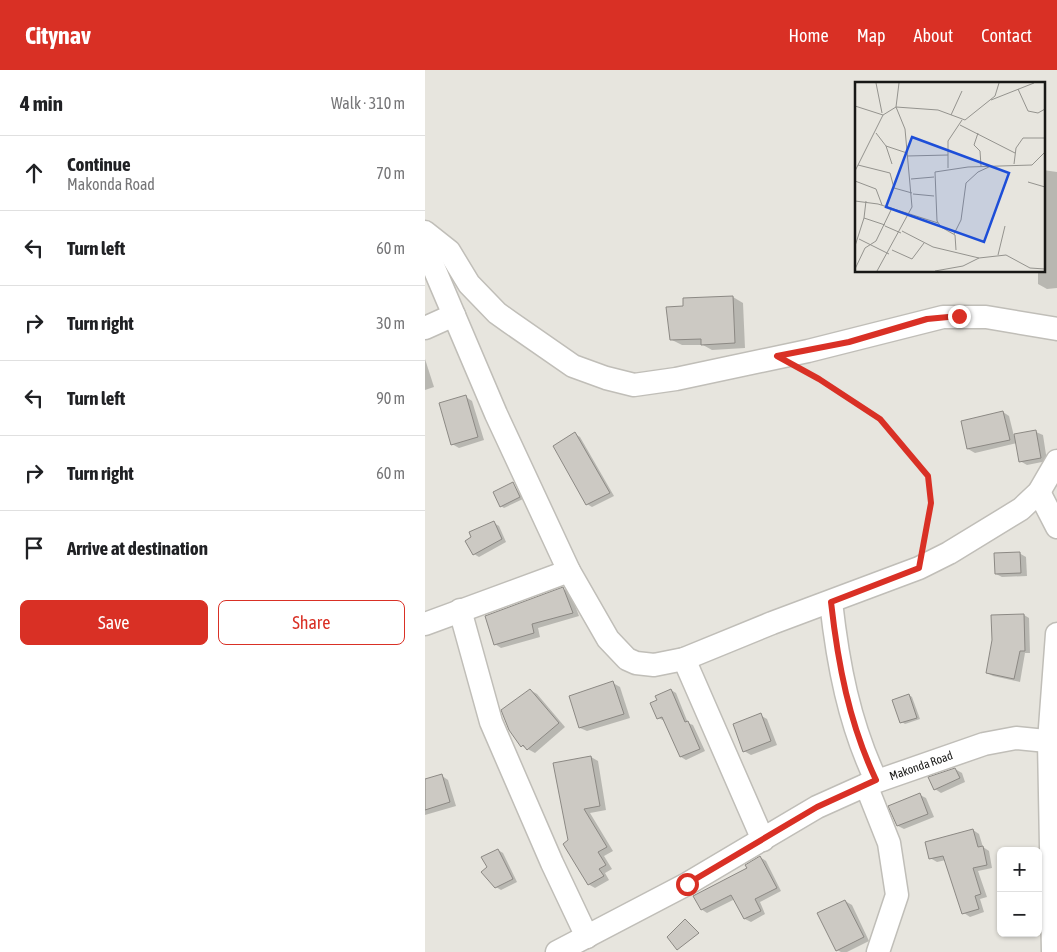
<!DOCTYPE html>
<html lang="en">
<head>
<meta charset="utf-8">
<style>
	:root { --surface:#fff; --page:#f6f6f6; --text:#202124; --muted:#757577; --line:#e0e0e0; --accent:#d93025 }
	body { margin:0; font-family:"Asap Condensed",sans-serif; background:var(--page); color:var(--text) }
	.controls { position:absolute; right:15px; bottom:15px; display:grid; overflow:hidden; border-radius:8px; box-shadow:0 1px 4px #0004 }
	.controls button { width:45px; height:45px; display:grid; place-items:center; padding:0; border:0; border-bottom:1px solid var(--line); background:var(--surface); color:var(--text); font:25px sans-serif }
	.stop { position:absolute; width:15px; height:15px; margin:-11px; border:4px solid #d93025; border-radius:50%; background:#fff }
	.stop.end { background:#d93025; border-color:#fff; box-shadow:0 1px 5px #0008 }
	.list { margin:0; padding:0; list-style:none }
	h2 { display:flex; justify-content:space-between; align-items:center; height:65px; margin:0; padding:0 20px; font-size:21px }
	h2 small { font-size:16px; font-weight:400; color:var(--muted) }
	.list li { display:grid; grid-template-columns:32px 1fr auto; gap:15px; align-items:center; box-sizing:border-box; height:75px; padding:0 20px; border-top:1px solid var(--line) }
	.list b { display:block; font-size:19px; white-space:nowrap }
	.list p { margin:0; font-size:16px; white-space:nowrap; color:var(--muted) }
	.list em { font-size:16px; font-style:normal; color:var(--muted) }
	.actions { display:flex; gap:10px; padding:15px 20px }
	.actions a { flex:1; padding:11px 0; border:1px solid var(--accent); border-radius:8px; text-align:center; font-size:18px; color:var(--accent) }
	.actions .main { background:var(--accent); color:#fff }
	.icon { flex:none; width:28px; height:28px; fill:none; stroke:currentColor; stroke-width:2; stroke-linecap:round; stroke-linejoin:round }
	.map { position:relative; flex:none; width:632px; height:882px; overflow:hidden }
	header { display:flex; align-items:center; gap:30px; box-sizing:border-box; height:70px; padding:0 25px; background:var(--accent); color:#fff }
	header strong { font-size:24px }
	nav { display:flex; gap:28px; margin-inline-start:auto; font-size:18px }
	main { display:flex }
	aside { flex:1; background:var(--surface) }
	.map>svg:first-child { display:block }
	.shadow { fill:#0003 }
	.building { fill:#ccc9c3; stroke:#8c8984 }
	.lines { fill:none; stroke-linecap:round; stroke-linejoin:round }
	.minor-casing { stroke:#c0beb8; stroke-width:25 }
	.path { stroke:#888782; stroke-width:3; stroke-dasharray:2.5 2.5; stroke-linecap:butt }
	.minor { stroke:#fff; stroke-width:22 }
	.route { stroke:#d93025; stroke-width:6 }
	.labels { text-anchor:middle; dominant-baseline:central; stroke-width:4.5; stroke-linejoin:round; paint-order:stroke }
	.street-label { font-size:12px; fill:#181816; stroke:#f4f2ec }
	.inset-road { fill:none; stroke:#94938e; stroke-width:1 }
	.view { fill:#1d4ed8; fill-opacity:0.15; stroke:#1d4ed8; stroke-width:2.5 }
	.inset-edge { fill:none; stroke:#181816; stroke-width:2.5 }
</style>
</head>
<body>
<header>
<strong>Citynav</strong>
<nav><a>Home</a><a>Map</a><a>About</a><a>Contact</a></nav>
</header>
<main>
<aside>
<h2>4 min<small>Walk · 310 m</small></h2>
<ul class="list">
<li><svg class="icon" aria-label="ahead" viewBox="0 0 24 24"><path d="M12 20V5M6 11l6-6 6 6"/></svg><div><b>Continue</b><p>Makonda Road</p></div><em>70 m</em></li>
<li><svg class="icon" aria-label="left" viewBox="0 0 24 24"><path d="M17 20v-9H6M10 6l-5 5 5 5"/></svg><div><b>Turn left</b></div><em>60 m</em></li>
<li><svg class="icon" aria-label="right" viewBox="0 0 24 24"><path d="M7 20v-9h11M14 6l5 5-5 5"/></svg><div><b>Turn right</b></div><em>30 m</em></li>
<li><svg class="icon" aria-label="left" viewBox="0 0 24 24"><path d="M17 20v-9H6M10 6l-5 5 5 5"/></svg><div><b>Turn left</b></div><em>90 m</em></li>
<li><svg class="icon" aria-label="right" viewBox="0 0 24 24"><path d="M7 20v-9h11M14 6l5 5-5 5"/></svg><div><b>Turn right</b></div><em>60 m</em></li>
<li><svg class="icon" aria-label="arrive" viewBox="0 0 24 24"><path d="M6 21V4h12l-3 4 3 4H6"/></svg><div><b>Arrive at destination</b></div></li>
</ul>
<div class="actions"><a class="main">Save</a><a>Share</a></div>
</aside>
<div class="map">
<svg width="632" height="882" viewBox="0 0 632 882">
	<rect width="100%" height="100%" fill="#e7e5de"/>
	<!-- shadow -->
	<g class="shadow">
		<path d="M618,100L632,102V218L622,219L613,214V201H618Z"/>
		<path d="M308,227L318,233L320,278L287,280L278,275H257L247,270L259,237Z"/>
		<path d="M0,289L9,317L0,320Z"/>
		<path d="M41,327L47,331L59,370L34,378L27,374Z"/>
		<path d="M578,342L584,346L589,366L611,362L618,365L622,391L602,395L595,391L592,373L550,383L543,379Z"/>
		<path d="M150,364L155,367L189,426L167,437L162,434Z"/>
		<path d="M88,413L98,429L79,438L76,436Z"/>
		<path d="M69,453L74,456L81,472L54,487L49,484Z"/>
		<path d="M594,483L601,487L602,506L577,507L571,504Z"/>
		<path d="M138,519L145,522L154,546L113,558L115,567L76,578L70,574Z"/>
		<path d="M599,545L604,548L605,583H600L595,612L568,606L562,603Z"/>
		<path d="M188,613L195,617L205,648L162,661L155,658L145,627Z"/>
		<path d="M105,620L112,624L140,657L110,683L97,676Z"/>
		<path d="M246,620L251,623L263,653L268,655L280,681L261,690L256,687L240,651L233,648L234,631Z"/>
		<path d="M484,625L487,627L495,649L480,654L477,652Z"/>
		<path d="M335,645L342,649L352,675L326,685L319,681Z"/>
		<path d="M166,687L173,691L181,740L165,743L188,781L179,786L187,799L180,803L184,810L170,818L163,814L144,771Z"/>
		<path d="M530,699L537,703L540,712L516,723L510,719Z"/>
		<path d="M17,706L23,710L31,736L0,745V710Z"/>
		<path d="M495,725L501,728L509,747L479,759L473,756Z"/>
		<path d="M548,760L554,764L558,777L564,781L567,798L553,801L562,827L555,829L559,842L545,847L539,843L521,790L512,792L505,788Z"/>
		<path d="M73,780L78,783L92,812L76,820L71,817Z"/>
		<path d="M335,787L341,791L356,821L335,832L340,844L326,852L320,849L310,829L282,843L276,839Z"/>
		<path d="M420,831L427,835L444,871L422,882H416L412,880Z"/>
	</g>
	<!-- building -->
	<g class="building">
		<path d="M308,226L310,273L276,275V269L245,270L241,237L258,236V228Z"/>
		<path d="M41,325L53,367L26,375L14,333Z"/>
		<path d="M578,341L585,370L542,379L536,351Z"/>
		<path d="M611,360L616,388L594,392L589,364Z"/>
		<path d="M150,362L185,423L161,435L128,376Z"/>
		<path d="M88,412L95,427L75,437L68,422Z"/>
		<path d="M69,451L77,469L48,485L40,471L46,467L44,462Z"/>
		<path d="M595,482L596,503L570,504L569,483Z"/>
		<path d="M138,517L148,543L107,554L109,563L69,575L60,546Z"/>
		<path d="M599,544L600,581H595L589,609L561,603L567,570L566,545Z"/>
		<path d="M188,611L199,644L154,658L144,626Z"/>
		<path d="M105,619L134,653L102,680L98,675L96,677L84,660L76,640Z"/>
		<path d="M246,619L260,652L263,651L275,679L255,687L237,647L232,649L225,633L232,630L230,626Z"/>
		<path d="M484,624L492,648L475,653L467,630Z"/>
		<path d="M336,643L346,671L318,682L308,654Z"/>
		<path d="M166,686L175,736L159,739L182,777L173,782L181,795L174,799L179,806L163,815L138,774L143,770L128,693Z"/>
		<path d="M530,698L535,708L509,720L503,707Z"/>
		<path d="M17,704L25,732L0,740V709Z"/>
		<path d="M495,723L503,744L472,756L463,736Z"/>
		<path d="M548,759L553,777L558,776L562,795L548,798L556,824L550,826L554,839L537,844L518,786L504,789L500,772Z"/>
		<path d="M73,779L88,809L70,818L56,802L62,797L56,787Z"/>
		<path d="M335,786L352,818L330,829L336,841L319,849L306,825L276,840L268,826L322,798L320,795Z"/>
		<path d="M420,830L439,867L411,881L392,843Z"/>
		<path d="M260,849L274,863L252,880L242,867Z"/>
	</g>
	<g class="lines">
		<!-- minor casing -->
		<g class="minor-casing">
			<g id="minor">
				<path d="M0,162L24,181L44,214L72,243L86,253L148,296L181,308L209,315L251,309L383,281L518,247H561L632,259"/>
				<path d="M0,177L71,344L144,501L183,569L202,589L211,593L229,595L259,589L347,553L494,498L524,483L596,439L614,422L632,391"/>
				<path d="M0,258L29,245"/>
				<path d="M614,422L632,457"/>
				<path d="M406,532C413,594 424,653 451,710"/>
				<path d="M35,540L66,652L127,793L162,867"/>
				<path d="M0,554L144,501"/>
				<path d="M259,589L338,770"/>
				<path d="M441,715L464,773L472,825L453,882"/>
				<path id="s1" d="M132,882L262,814L392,737L441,715L559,674L591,668L632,672"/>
				<path d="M628,882L624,671L632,564"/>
			</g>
		</g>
		<!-- path -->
		<path class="path" d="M384,303L455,349L503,406L506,433L499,472"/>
		<!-- minor -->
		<use href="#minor" class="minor"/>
	</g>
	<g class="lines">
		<!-- route -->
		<path class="route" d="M262,814L392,737L451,710C424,653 413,594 406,532L494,498L506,433L503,406L455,349L394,309L352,286L424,272L502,249L534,246"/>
	</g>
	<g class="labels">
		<!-- street labels -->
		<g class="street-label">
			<text stroke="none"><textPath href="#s1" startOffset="410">Makonda Road</textPath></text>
		</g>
	</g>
	<!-- overview -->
	<g transform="translate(430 12)">
		<rect width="190" height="190" fill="#e7e5de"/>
		<path class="inset-road" d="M21,1L27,31M163,7L173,29L183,31L190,27M136,18L179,1M0,24L28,33L41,25L83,28L110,38L140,14L144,1M96,33L107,9M105,43L160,71M21,51L31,64L52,71M123,51L119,63L125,69L126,84M31,64L37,82M52,74L93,73M159,82L161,66L168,56H190M3,83L35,91L39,106L57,111M93,86V59L107,38M0,89L28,33M56,97L79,95M0,99L21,107L27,123M173,100L190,105M58,112L79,114M0,119L23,122L83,141M9,136L30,143M30,144L46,151M47,149L78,165L124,176L151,173L175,186L190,187M99,152L106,138L111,101L123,90L136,84M4,157L34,172M0,164L9,136L11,119M37,168L57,177L69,161M101,168L100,153L86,145L82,139L80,90L113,85L177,83L190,70M143,173L150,144M0,187L10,166L21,159L37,126M22,189L57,125L50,47L41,25L44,1M80,189L108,184L124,176"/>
		<path class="view" d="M57,55L154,91L129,160L31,125Z"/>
		<rect width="190" height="190" class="inset-edge"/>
	</g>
</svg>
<div class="controls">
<button>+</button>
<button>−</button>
</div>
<div class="stop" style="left:262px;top:814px"></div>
<div class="stop end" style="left:534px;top:246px"></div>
</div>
</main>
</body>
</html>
